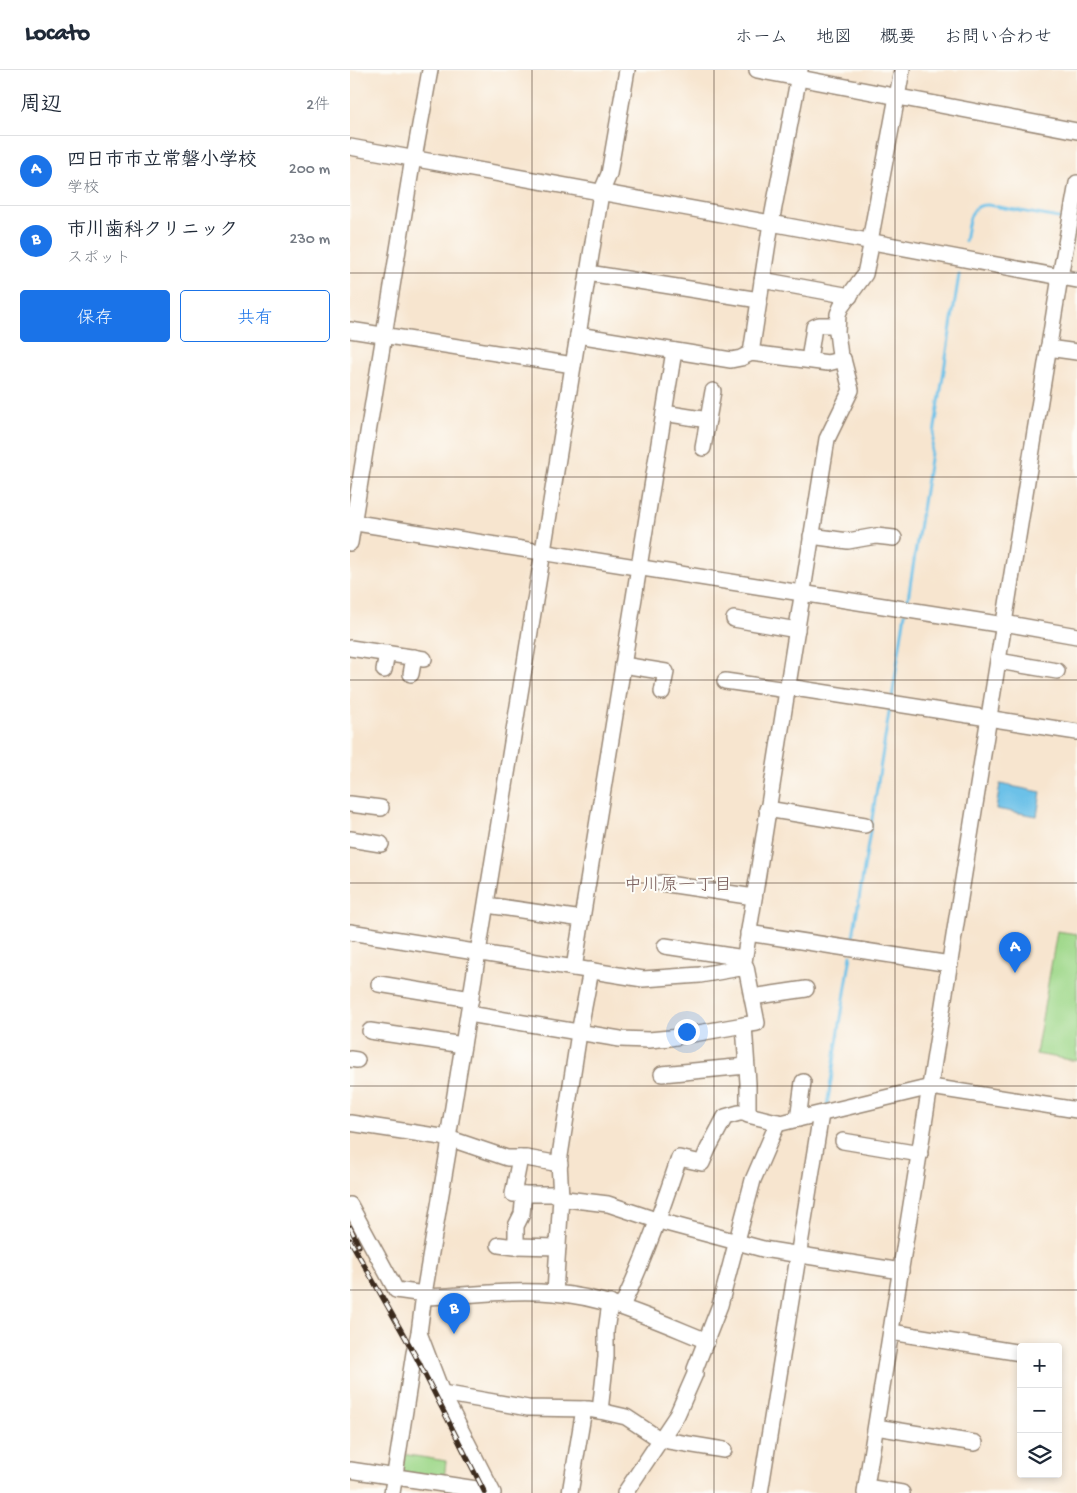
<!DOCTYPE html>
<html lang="ja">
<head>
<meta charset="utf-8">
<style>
	:root { --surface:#fff; --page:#f2f2f3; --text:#1f2937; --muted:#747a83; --line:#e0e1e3; --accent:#1a73e8 }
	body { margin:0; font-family:"Gochi Hand","Klee One",sans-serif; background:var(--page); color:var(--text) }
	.controls { position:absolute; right:15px; bottom:15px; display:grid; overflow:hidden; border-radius:5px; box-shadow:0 2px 8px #0003 }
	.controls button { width:45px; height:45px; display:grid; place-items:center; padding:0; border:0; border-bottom:1px solid var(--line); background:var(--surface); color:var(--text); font:25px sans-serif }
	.you { position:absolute; left:336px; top:961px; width:18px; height:18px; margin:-12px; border:4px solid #fff; border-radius:50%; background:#1a73e8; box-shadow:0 0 0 8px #1a73e833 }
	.badge { display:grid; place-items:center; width:32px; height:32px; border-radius:50%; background:var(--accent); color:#fff; font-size:16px; font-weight:700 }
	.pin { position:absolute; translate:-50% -41px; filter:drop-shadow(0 1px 2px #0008) }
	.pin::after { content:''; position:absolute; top:26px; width:18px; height:15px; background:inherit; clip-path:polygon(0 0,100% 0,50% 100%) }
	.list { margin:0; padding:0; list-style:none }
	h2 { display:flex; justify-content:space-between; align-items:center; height:65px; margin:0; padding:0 20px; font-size:21px }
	h2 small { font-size:16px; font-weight:400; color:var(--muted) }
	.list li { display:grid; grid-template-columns:32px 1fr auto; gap:15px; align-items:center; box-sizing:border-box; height:70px; padding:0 20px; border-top:1px solid var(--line) }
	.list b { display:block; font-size:19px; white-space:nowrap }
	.list p { margin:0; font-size:16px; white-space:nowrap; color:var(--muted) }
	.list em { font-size:16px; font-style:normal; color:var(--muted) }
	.actions { display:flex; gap:10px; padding:15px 20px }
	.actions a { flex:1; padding:11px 0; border:1px solid var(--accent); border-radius:5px; text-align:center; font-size:18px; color:var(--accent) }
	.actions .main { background:var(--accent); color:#fff }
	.icon { flex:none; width:28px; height:28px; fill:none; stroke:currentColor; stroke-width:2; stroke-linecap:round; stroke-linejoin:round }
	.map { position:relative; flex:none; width:727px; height:1423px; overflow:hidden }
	header { display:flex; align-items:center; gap:30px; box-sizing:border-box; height:70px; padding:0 25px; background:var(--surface); border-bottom:1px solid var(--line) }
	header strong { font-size:24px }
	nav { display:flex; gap:28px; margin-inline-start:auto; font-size:18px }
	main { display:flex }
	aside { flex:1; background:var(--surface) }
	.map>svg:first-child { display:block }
	.green { fill:#9fd88a; stroke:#6d8154 }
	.water { fill:#6cc1e8; stroke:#547683 }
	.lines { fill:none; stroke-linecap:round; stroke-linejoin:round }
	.stream { stroke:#6cc1e8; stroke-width:3 }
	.minor-casing { stroke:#998876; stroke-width:18 }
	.minor { stroke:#fff; stroke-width:15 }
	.rail-casing { stroke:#3b2a1e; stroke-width:5 }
	.rail { stroke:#fdfcf7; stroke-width:3; stroke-dasharray:9; stroke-linecap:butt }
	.grid { fill:none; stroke:#3b2a1e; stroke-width:1; stroke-opacity:0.55 }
	.labels { text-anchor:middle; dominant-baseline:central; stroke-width:4; stroke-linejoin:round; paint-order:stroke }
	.neighbourhood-label { font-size:18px; fill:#765a58; stroke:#fdfcf7 }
</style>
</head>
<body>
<header>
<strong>Locato</strong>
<nav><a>ホーム</a><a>地図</a><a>概要</a><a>お問い合わせ</a></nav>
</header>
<main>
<aside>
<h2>周辺<small>2件</small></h2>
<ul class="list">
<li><span class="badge">A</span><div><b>四日市市立常磐小学校</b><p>学校</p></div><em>200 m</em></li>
<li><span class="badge">B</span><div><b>市川歯科クリニック</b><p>スポット</p></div><em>230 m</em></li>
</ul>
<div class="actions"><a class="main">保存</a><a>共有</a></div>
</aside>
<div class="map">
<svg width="727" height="1423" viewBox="0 0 727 1423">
	<rect width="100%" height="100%" fill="#fdfcf7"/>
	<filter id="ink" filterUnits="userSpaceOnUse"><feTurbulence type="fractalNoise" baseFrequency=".02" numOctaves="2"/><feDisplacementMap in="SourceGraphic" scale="10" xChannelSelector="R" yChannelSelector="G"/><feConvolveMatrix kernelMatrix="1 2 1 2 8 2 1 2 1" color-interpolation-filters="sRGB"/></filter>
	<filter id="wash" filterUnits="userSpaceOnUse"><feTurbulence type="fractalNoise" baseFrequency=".0096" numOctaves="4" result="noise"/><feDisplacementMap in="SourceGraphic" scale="20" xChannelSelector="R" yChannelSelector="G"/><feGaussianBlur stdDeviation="1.12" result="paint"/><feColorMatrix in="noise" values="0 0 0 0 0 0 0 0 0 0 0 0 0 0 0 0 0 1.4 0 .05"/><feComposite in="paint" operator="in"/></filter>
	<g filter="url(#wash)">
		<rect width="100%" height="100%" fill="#f7e5cf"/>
		<!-- green -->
		<g class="green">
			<path d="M707,861L727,864V991L686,984Z"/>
			<path d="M52,1384L96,1391L94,1409L51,1402Z"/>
		</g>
		<!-- water -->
		<path class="water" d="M650,714L691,722L687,746L646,739Z"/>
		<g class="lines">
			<!-- stream -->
			<g class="stream">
				<path d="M615,171C618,157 618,133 638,135L714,149"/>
				<path d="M557,535L609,205"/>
				<path d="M542,628L555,543"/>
				<path d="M502,873L540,637"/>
				<path d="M477,1036L501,885"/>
			</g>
		</g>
	</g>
	<g filter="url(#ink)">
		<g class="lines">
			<!-- minor casing -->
			<g class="minor-casing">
				<g id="minor">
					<path d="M407,0L727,61"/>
					<path d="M0,77L421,153L727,210"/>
					<path d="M64,88L80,0"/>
					<path d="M520,171L552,0"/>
					<path d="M238,203L409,230"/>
					<path d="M412,210L500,226"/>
					<path d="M0,260L223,295"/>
					<path d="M228,265L381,290L391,288L401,283L478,293L493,289"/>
					<path d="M698,278L727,282"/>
					<path d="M401,283L421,153L450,0"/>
					<path d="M459,290L464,257L469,255H487"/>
					<path d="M314,343L358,350"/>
					<path d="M353,378L363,321"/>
					<path d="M0,452L654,555"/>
					<path d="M461,466L498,471L526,466L544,468"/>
					<path d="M0,473L63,88"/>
					<path d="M384,549L447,560"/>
					<path d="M654,553L727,566"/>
					<path d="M0,578L74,589"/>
					<path d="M648,591L707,601"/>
					<path d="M273,595L316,602L312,622"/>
					<path d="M34,600L37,583"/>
					<path d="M61,604L64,587"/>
					<path d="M375,611L437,620"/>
					<path d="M438,617L727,662"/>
					<path d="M0,734L31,738"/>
					<path d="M417,739L515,755"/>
					<path d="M0,769L31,774"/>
					<path d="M311,813L404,827"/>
					<path d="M137,835L232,849"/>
					<path d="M0,862L293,909L350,905L396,897L407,953L394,955L398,1013V1045L431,1053L581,1017L727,1040"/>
					<path d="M398,863L600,894"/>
					<path d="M315,876L394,888"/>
					<path d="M224,898L324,281"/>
					<path d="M393,898L477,369L501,320L493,289L490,286L487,262L488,244L491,237L515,204L522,171"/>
					<path d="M29,914L121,929"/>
					<path d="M402,927L456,919"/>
					<path d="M119,944L270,969L299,970L320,968L394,955"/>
					<path d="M20,961L113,975"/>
					<path d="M0,989L7,990"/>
					<path d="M312,1004L396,996"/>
					<path d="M448,1049L453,1012"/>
					<path d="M0,1053L98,1068L157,1088H176L210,1094"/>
					<path d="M493,1071L570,1084"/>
					<path d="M170,1088L163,1124H205L216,1129L258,1134L309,1151L413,1179L551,1201"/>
					<path d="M0,1135L46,1220L74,1224"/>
					<path d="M149,1175L165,1177L166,1176V1156L172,1144L174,1124"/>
					<path d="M166,1176L208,1177"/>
					<path d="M205,1223L211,1127L209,1092L229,963L241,900"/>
					<path d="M73,1227C117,1226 160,1219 204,1223C258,1227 307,1251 357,1271"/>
					<path d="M272,1236C295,1188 312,1139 329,1088L352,1093L358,1079L375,1047L389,1043H398"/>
					<path d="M541,1262L671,1283"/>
					<path d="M69,1263L92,1323L143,1423"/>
					<path d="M92,1323L178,1338L238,1339L250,1341L276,1347L311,1370"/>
					<path d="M250,1341L256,1287V1261L260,1233"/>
					<path d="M526,1357L625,1373"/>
					<path d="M313,1367L319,1371L374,1380"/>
					<path d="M0,1400L133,1420L142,1423"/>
					<path d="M516,1417L552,1423"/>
					<path d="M42,1423L64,1283L69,1263L74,1224L99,1076L98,1068L251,123L259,104L277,0"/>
					<path d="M220,1423L234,1339"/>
					<path d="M275,1423L327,1345L345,1304V1299L370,1235L403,1110L428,1052"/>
					<path d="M410,1423L471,1044"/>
					<path d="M515,1423L654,553L710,207L727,113"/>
				</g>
			</g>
			<!-- minor -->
			<use href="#minor" class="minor"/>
			<!-- rail casing -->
			<g class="rail-casing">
				<g id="rail">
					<path d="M0,1157L9,1176"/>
					<path d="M0,1170L64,1283L135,1423"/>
				</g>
			</g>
			<!-- rail -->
			<use href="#rail" class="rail"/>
		</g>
	</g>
	<!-- grid -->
	<path class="grid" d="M182,0V1423M364,0V1423M545,0V1423M0,203H727M0,407H727M0,610H727M0,813H727M0,1016H727M0,1220H727"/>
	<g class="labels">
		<!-- neighbourhood labels -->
		<g class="neighbourhood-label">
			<text x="328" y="816">中川原一丁目</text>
		</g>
	</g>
</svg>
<div class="controls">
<button>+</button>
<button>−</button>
<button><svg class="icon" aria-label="layers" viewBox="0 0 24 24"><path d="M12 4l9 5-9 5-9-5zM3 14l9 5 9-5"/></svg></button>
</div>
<div class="you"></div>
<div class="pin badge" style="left:665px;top:903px">A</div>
<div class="pin badge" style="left:104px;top:1264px">B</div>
</div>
</main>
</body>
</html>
